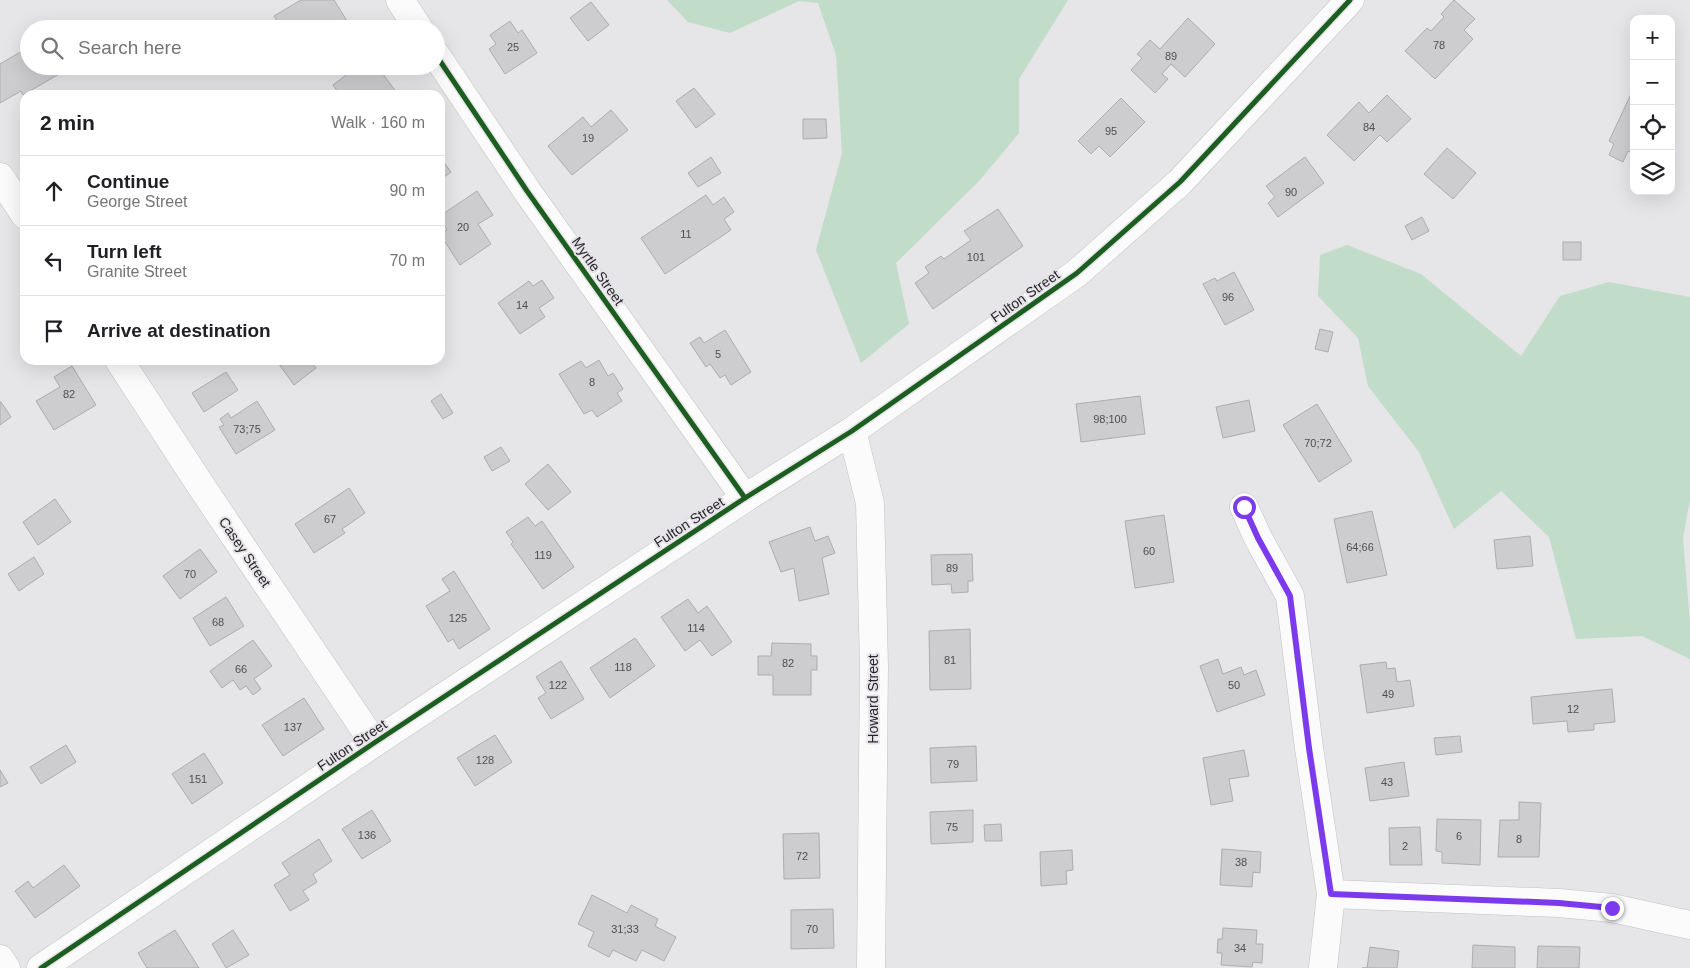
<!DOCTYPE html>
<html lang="en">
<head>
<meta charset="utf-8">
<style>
	:root { --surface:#fff; --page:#f2f2f2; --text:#202124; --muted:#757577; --line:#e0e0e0 }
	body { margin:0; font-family:Helvetica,sans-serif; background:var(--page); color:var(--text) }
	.controls { position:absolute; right:15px; top:15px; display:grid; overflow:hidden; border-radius:10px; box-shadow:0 5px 20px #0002 }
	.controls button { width:45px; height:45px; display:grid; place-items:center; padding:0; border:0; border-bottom:1px solid var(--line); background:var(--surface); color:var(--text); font:25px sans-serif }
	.stop { position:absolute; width:15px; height:15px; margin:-11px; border:4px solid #7c3aed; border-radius:50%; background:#fff }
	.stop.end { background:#7c3aed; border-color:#fff; box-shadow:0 1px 5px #0008 }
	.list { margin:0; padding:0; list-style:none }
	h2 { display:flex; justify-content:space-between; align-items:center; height:65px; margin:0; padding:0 20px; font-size:21px }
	h2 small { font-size:16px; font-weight:400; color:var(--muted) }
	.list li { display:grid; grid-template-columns:32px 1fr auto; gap:15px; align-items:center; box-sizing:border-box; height:70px; padding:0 20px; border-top:1px solid var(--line) }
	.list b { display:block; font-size:19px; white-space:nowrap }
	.list p { margin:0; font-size:16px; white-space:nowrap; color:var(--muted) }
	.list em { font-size:16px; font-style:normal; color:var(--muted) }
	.icon { flex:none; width:28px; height:28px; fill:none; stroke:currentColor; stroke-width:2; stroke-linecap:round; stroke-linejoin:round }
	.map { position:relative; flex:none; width:1690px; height:968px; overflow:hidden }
	.search { position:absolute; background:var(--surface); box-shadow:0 5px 20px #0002; left:20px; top:20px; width:425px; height:55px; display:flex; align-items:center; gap:12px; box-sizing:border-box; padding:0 18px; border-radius:28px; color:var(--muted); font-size:19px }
	.panel { position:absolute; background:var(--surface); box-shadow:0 5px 20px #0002; left:20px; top:90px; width:425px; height:275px; border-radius:15px }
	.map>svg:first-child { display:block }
	.green { fill:#c1dcc8 }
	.building { fill:#cdccce; stroke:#adacae }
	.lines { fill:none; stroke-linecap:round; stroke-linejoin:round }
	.minor-casing { stroke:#c3c2c4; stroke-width:29 }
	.minor { stroke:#fbfbfb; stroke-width:28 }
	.cycleway-casing { stroke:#e6e4e8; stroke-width:8 }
	.cycleway { stroke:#1b5e20; stroke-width:5 }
	.route { stroke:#7c3aed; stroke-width:6 }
	.labels { text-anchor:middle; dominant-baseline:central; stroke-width:4; stroke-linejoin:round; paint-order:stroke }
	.number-label { font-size:11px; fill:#504f51 }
	.street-label { font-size:14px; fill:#262527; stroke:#e6e4e8 }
</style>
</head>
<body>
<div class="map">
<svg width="1690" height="968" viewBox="0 0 1690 968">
	<rect width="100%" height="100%" fill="#e6e5e7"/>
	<!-- green -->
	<g class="green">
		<path d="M667,0H1068L1019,79V133L980,180L896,263L909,324L861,363L816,250L842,153L836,55L818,3L799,1L730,33L688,22Z"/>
		<path d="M1347,245L1421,274L1521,356L1560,296L1609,282L1690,297V499L1683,538L1690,623V659L1642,636L1576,639L1549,537L1501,491L1454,529L1419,452L1368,386L1358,338L1318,296L1320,255Z"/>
	</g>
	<!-- building -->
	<g class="building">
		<path d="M301,0H334L347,21L335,29H311L306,21L293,29H282L274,16Z"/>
		<path d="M1454,0L1475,19L1464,30L1473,39L1435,79L1405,51L1427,28L1431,31L1444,17L1441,14Z"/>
		<path d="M591,2L609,25L588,41L570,18Z"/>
		<path d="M1188,18L1215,44L1185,77L1171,64L1162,74L1168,79L1155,93L1131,70L1142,58L1137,54L1150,40L1160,49Z"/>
		<path d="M510,21L518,33L522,30L537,53L505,74L489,49L496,44L490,35Z"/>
		<path d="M29,47V66H64L66,70L23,95L21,91L0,103V64Z"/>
		<path d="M358,66H377L397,93L401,90L404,95H340L333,85Z"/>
		<path d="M694,88L715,114L696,128L676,101Z"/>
		<path d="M1632,92L1634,93V154L1628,151L1623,162L1609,155L1614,144L1609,141Z"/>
		<path d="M1387,95L1411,119L1387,142L1380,135L1354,161L1327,135L1359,102L1369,113Z"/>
		<path d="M1121,98L1145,122L1110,157L1099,146L1091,154L1078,141Z"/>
		<path d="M611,110L628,130L572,175L548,146L583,117L591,127Z"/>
		<path d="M803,119H826L827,138L803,139Z"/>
		<path d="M1447,148L1476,173L1453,199L1424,174Z"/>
		<path d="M440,157L451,172L440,180Z"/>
		<path d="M711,157L721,173L698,187L688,173Z"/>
		<path d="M1305,157L1324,183L1278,217L1268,203L1275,197L1266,186Z"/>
		<path d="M477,191L493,215L478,224L491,244L460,265L440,234L447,230L440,219V216Z"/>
		<path d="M706,195L713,205L724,197L734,212L724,219L731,230L665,274L641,238Z"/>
		<path d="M998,209L1023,246L933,309L915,283L929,273L925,267L941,256L944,259L971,240L964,231Z"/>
		<path d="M1422,217L1429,231L1412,240L1405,226Z"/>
		<rect x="1563" y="242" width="18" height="18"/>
		<path d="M1234,272L1254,310L1225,325L1203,284L1215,278L1217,281Z"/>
		<path d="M542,280L554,298L539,308L545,317L520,334L498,303L529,281L533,286Z"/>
		<path d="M1320,329L1333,332L1328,352L1315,349Z"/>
		<path d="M725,330L751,372L731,385L725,375L720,378L710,364L706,367L690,343L700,337L704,343Z"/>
		<path d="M276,360H310L316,368L294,385Z"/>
		<path d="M599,360L608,376L613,373L623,389L617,393L622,401L597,417L592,410L584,414L559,374L581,361L586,368Z"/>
		<path d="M72,366L96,405L54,430L36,401L60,387L54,377Z"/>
		<path d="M226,372L238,390L204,412L192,393Z"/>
		<path d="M441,394L453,413L443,419L431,401Z"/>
		<path d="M1140,396L1145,434L1081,442L1076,404Z"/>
		<path d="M1249,400L1255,431L1223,438L1216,407Z"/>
		<path d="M257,401L275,430L236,454L219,427L224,425L220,419L228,413L231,418Z"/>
		<path d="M1,402L11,417L0,425V402Z"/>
		<path d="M1317,404L1352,461L1319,482L1283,425Z"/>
		<path d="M501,447L510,461L492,471L484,457Z"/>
		<path d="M548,464L571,492L548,510L525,484Z"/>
		<path d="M349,488L365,513L342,529L345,533L314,553L295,524Z"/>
		<path d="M55,499L71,522L38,545L23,522Z"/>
		<path d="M1372,511L1387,575L1347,583L1334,519Z"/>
		<path d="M1164,515L1174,582L1135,588L1125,521Z"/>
		<path d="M528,517L535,526L542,521L574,567L543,589L511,544L513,542L506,532Z"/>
		<path d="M810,527L815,541L828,536L835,553L822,558L829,594L799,601L794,568L781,572L769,542Z"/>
		<path d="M1530,536L1533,566L1497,569L1494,540Z"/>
		<path d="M200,549L217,572L180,599L163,576Z"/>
		<path d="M972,554L973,581H968V592L952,593L951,584L932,585L931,555Z"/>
		<path d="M34,557L44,574L19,591L8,574Z"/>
		<path d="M454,571L490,629L459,649L453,639L448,642L426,606L450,591L442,579Z"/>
		<path d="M226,597L244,626L210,646L193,618Z"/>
		<path d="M688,599L698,613L707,606L732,642L712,656L700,640L685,651L661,617Z"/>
		<path d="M970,629L971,689L930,690L929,631Z"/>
		<path d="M635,638L655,666L610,698L590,668Z"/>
		<path d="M253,640L272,666L254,679L261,689L253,695L246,686L240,690L233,680L222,688L210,671Z"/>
		<path d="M772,643L811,644V656H817V670H811V695H773V675H758V656H771Z"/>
		<path d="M1218,659L1223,674L1241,667L1244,675L1256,670L1265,695L1217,712L1200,666Z"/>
		<path d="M561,661L584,699L551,719L538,698L546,693L536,677Z"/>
		<path d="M1386,662L1387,669L1395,668L1397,682L1410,680L1414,706L1367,713L1360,665Z"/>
		<path d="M1612,689L1615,722L1594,724V730L1568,732L1567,721L1533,724L1531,697Z"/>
		<path d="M304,698L324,729L283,756L262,725Z"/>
		<path d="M495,735L512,762L475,786L457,758Z"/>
		<path d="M1460,736L1462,752L1436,755L1434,738Z"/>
		<path d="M66,745L76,762L41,784L30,767Z"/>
		<path d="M976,746L977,781L931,783L930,748Z"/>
		<path d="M1244,750L1249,776L1229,779L1233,801L1211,805L1203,758Z"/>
		<path d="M204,753L223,783L192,804L172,774Z"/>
		<path d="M1404,762L1409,796L1370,801L1365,768Z"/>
		<path d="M0,770L8,783L0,787Z"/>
		<path d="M1519,802L1541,803L1539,857H1498L1500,820H1519Z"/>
		<path d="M372,810L391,841L362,859L342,829Z"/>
		<path d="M973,810V842L931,844L930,812Z"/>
		<path d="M1437,819L1481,820L1480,865L1442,863V852L1436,851Z"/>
		<path d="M1001,824L1002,841H985L984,825Z"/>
		<path d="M1420,827L1422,865H1390L1389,828Z"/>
		<path d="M819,833L820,878L784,879L783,834Z"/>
		<path d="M319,839L332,861L313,874L317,882L303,891L309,900L290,911L274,885L290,875L282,863Z"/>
		<path d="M1222,849L1261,852L1260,873L1253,872L1252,887L1220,885Z"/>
		<path d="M1072,850L1073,870L1066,871L1067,884L1041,886L1040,852Z"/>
		<path d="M64,865L80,886L35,918L15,891L28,881L33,888Z"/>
		<path d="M592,895L627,913L631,905L658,919L655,926L676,937L664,961L642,950L636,961L613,950L609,957L588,946L594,932L578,924Z"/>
		<path d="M833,909L834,948L791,949V910Z"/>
		<path d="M1223,928L1257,930L1256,944H1263L1262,963L1253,962L1252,967L1221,965L1222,953H1217L1218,939H1222Z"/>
		<path d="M175,930L199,968H147L138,953Z"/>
		<path d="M233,930L249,955L226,968L212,944Z"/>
		<path d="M1473,945L1515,947V968H1472Z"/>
		<path d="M1538,946L1580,947L1579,968H1537Z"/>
		<path d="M1370,947L1399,951L1397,968H1362H1367Z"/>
	</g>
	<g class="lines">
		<!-- minor casing -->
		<g class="minor-casing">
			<g id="minor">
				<path d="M400,0L419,29"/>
				<path d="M436,55L527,191L745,498"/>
				<path d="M0,177L25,215"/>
				<path d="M119,360L203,489L374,743"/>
				<path d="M852,431L870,503L874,666L871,968"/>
				<path d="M1244,507L1258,538L1290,596L1309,748L1331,894L1323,968"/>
				<path d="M1331,894L1559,903L1612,908L1690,925"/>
				<path d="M0,959L6,968"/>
				<path d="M41,968L374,743L745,498L852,431L1077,273L1180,182L1350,0"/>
			</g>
		</g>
		<!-- minor -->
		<use href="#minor" class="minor"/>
		<!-- cycleway casing -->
		<g class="cycleway-casing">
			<g id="cycleway">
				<path d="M436,55L527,191L745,498"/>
				<path d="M41,968L374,743L745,498L852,431L1077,273L1180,182L1350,0"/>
			</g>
		</g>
		<!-- cycleway -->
		<use href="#cycleway" class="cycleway"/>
	</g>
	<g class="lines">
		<!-- route -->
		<path class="route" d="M1244,507L1258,538L1290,596L1309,748L1331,894L1559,903L1612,908"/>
	</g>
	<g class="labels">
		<!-- number labels -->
		<g class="number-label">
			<text x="1439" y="45">78</text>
			<text x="513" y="47">25</text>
			<text x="1171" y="56">89</text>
			<text x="1369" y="127">84</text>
			<text x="1111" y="131">95</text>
			<text x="588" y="138">19</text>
			<text x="1291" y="192">90</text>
			<text x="463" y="227">20</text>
			<text x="686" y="234">11</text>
			<text x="976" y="257">101</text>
			<text x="1228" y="297">96</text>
			<text x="522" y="305">14</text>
			<text x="718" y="354">5</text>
			<text x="592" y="382">8</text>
			<text x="69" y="394">82</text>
			<text x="1110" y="419">98;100</text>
			<text x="247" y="429">73;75</text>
			<text x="1318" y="443">70;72</text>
			<text x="330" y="519">67</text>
			<text x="1360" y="547">64;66</text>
			<text x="1149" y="551">60</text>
			<text x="543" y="555">119</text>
			<text x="952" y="568">89</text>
			<text x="190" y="574">70</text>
			<text x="458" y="618">125</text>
			<text x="218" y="622">68</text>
			<text x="696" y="628">114</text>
			<text x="950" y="660">81</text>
			<text x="788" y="663">82</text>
			<text x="623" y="667">118</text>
			<text x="241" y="669">66</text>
			<text x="558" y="685">122</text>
			<text x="1234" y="685">50</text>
			<text x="1388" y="694">49</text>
			<text x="1573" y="709">12</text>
			<text x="293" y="727">137</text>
			<text x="485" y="760">128</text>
			<text x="953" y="764">79</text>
			<text x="198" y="779">151</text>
			<text x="1387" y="782">43</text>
			<text x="952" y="827">75</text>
			<text x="367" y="835">136</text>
			<text x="1459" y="836">6</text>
			<text x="1519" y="839">8</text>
			<text x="1405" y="846">2</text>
			<text x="802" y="856">72</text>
			<text x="1241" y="862">38</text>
			<text x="625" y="929">31;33</text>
			<text x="812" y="929">70</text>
			<text x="1240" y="948">34</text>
		</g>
		<!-- street labels -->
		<g class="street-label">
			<text transform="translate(598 271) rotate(55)">Myrtle Street</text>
			<text transform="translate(1025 296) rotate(-35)">Fulton Street</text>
			<text transform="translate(689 522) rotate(-33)">Fulton Street</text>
			<text transform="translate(245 552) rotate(56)">Casey Street</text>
			<text transform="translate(873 699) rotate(-90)">Howard Street</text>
			<text transform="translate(352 745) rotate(-34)">Fulton Street</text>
		</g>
	</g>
</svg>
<div class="controls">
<button>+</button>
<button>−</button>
<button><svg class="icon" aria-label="locate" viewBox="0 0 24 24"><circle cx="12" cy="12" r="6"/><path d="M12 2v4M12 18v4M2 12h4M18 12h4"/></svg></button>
<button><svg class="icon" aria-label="layers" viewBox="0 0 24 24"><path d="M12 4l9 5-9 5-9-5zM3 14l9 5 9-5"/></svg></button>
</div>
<div class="stop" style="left:1244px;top:507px"></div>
<div class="stop end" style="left:1612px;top:908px"></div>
<div class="search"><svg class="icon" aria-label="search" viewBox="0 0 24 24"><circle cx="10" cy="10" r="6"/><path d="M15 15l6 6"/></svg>Search here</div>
<section class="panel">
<h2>2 min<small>Walk · 160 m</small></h2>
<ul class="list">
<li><svg class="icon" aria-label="ahead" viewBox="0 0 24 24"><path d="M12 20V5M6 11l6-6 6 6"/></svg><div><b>Continue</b><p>George Street</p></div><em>90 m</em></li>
<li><svg class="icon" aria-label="left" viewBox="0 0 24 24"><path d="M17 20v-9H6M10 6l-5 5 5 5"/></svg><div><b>Turn left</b><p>Granite Street</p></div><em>70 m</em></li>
<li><svg class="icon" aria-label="arrive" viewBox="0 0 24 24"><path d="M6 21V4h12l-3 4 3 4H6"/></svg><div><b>Arrive at destination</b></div></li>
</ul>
</section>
</div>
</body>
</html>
